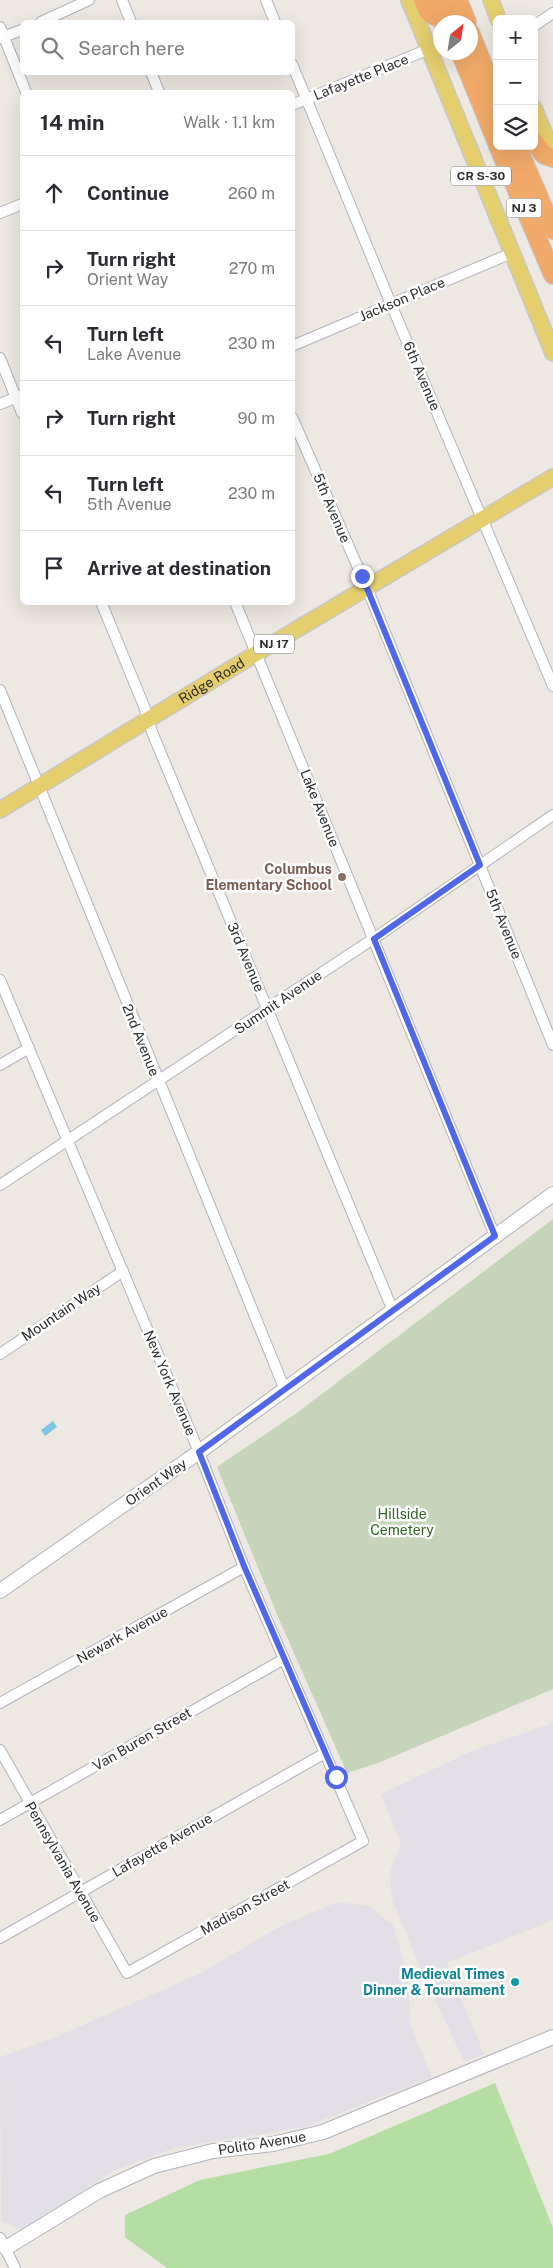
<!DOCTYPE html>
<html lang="en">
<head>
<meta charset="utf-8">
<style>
	:root { --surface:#fff; --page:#f2f2f3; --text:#2b2b33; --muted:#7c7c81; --line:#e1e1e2 }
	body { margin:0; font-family:"Public Sans",sans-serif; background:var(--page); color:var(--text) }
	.controls { position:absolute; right:15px; top:15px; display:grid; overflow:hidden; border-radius:8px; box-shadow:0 5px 20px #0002 }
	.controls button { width:45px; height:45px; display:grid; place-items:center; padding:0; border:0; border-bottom:1px solid var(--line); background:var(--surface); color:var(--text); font:25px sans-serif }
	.compass { position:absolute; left:433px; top:15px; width:45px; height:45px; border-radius:50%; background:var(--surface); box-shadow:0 5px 20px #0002; rotate:30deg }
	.stop { position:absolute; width:15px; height:15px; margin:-11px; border:4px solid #5167ea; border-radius:50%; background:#fff }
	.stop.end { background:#5167ea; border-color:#fff; box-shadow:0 1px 5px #0008 }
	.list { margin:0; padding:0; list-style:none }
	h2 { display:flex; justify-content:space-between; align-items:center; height:65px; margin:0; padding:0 20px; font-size:21px }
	h2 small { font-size:16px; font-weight:400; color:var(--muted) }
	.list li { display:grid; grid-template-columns:32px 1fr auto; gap:15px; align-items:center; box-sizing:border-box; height:75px; padding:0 20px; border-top:1px solid var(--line) }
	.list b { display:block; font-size:19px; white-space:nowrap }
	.list p { margin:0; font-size:16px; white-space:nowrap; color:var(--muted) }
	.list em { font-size:16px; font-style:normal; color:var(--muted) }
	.icon { flex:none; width:28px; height:28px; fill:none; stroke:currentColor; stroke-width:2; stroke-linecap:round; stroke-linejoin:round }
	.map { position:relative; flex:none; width:553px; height:2268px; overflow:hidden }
	.search { position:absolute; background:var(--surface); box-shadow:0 5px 20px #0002; left:20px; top:20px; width:275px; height:55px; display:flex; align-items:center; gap:12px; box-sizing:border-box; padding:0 18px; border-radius:8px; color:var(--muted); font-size:19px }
	.panel { position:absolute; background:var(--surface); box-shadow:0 5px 20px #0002; left:20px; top:90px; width:275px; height:515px; border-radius:8px }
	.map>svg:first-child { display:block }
	.industrial { fill:#e2e0e6 }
	.green { fill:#b5dea3 }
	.cemetery { fill:#c6d5ba }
	.water { fill:#7ec5e5 }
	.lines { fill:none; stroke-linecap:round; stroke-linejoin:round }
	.street-casing { stroke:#b1b2bc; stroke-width:12 }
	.secondary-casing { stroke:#b1b2bc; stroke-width:16 }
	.primary-casing { stroke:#c8c8c8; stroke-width:18 }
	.highway-casing { stroke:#c8c8c8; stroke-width:20 }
	.street { stroke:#fff; stroke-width:10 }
	.secondary { stroke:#fff; stroke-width:14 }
	.primary { stroke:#e5ce6e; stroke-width:15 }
	.highway { stroke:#f0a969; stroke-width:18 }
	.route { stroke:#5167ea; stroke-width:6 }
	.education-dot { fill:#8d6e63; stroke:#fff; stroke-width:2 }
	.culture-dot { fill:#0f9aa8; stroke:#fff; stroke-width:2 }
	.labels { text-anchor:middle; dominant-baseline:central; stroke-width:5; stroke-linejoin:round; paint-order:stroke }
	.shield { fill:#fff; stroke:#6c6c6c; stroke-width:1 }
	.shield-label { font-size:12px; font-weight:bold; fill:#2d2d2d }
	.street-label { font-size:14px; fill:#2d2d2d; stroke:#fff }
	.education-label { font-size:14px; font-weight:bold; fill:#785e54; stroke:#fff; text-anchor:end }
	.park-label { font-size:14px; fill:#2d6522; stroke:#fff }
	.culture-label { font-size:14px; font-weight:bold; fill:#0d838f; stroke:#fff; text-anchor:end }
</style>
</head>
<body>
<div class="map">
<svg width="553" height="2268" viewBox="0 0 553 2268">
	<rect width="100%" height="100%" fill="#ede8e1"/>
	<!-- industrial -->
	<g class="industrial">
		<path d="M553,1723V1920L447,1963L484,2054L464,2061L423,1974L393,1902L389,1875L401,1843L381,1794L472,1751Z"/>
		<path d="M337,1902L369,1906L393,1925L408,1974L411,2027L432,2077L305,2127L174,2148L150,2157L113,2171L22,2231L1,2221L0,2057L54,2038L201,1973L277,1928Z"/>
	</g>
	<!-- green -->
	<path class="green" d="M495,2083L553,2228V2268H167L125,2237V2215L200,2180L329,2154Z"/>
	<!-- cemetery -->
	<path class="cemetery" d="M553,1219V1689L378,1763L347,1773L279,1619L217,1467L298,1412Z"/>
	<!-- water -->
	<path class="water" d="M53,1421L57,1427L45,1436L41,1430Z"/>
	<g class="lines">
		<!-- street casing -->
		<g class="street-casing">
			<g id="street">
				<path d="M122,0L131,22"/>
				<path d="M266,0L275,22"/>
				<path d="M41,22L89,0"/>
				<path d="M534,26L553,13"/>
				<path d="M0,27L26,92"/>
				<path d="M0,38L22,30"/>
				<path d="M292,64L391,304L553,686"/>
				<path d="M151,72L159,92"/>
				<path d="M292,105L429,49"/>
				<path d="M0,213L22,204"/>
				<path d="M292,346L512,253"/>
				<path d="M0,358L22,413"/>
				<path d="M0,404L22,395"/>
				<path d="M292,417L367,588L553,1045"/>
				<path d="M101,602L144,706L152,732L393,1311"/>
				<path d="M235,602L495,1236"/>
				<path d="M0,690L285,1390"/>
				<path d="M0,980L199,1452L244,1567L363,1841L127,1973L0,1750"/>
				<path d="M0,1065L29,1048"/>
				<path d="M0,1185L382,933L553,815"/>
				<path d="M0,1354L123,1271"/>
				<path d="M0,1703L244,1567"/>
				<path d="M0,1820L284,1659"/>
				<path d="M0,1938L325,1753"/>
				<path d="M0,2238L15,2268"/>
			</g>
		</g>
		<!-- secondary casing -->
		<g class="secondary-casing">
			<g id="secondary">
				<path d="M0,1591L199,1452L553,1194"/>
				<path d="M6,2248L99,2191L154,2166L213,2151L273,2144L323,2132L553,2037"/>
			</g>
		</g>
		<!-- primary casing -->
		<g class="primary-casing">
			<g id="primary">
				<path d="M409,0L553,353"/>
				<path d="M491,0L498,19"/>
				<path d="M534,108L553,154"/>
				<path id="s1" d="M0,810L257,653L553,477"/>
			</g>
		</g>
		<!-- highway casing -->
		<g class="highway-casing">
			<g id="highway">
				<path d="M423,0L428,12L445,22"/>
				<path d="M439,0L448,22"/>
				<path d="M458,0L467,22"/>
				<path d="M470,32L497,99"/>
				<path d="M460,52L497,143"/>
				<path d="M534,142L544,155L553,158"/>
				<path d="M498,146L553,275"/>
				<path d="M517,146L553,230"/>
			</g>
		</g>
		<!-- street -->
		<use href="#street" class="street"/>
		<!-- secondary -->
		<use href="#secondary" class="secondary"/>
		<!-- primary -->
		<use href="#primary" class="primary"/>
		<!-- highway -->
		<use href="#highway" class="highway"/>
	</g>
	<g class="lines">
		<!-- route -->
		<path class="route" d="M336,1777L244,1566L199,1452L495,1236L374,939L480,865L362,576"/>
	</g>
	<!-- markers -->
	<circle class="education-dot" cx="342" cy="877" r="5"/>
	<circle class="culture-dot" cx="515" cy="1982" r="5"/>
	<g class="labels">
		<!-- shield labels -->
		<g class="shield">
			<rect x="451" y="166.5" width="60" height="19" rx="4"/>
			<rect x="506.5" y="198.5" width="35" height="19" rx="4"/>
			<rect x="254" y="634.5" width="40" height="19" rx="4"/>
		</g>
		<g class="shield-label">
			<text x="481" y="176">CR S-30</text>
			<text x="524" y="208">NJ 3</text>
			<text x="274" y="644">NJ 17</text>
		</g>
		<!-- street labels -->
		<g class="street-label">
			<text transform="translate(361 77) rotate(-22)">Lafayette Place</text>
			<text transform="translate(402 299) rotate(-23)">Jackson Place</text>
			<text transform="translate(422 376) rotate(67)">6th Avenue</text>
			<text transform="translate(332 508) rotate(67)">5th Avenue</text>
			<text stroke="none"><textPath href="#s1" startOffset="248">Ridge Road</textPath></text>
			<text transform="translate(320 808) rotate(68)">Lake Avenue</text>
			<text transform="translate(504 924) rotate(68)">5th Avenue</text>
			<text transform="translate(246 957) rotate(67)">3rd Avenue</text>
			<text transform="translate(278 1002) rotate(-34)">Summit Avenue</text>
			<text transform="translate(141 1040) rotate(68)">2nd Avenue</text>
			<text transform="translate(61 1312) rotate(-34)">Mountain Way</text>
			<text transform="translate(170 1383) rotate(67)">New York Avenue</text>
			<text transform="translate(156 1482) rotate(-35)">Orient Way</text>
			<text transform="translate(122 1635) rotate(-29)">Newark Avenue</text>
			<text transform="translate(142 1739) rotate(-30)">Van Buren Street</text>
			<text transform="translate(162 1845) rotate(-30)">Lafayette Avenue</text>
			<text transform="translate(63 1862) rotate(60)">Pennsylvania Avenue</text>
			<text transform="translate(245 1907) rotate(-29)">Madison Street</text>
			<text transform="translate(262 2143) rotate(-9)">Polito Avenue</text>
		</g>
		<!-- education labels -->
		<g class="education-label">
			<text x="332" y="869">Columbus<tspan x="332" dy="16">Elementary School</tspan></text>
		</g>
		<!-- park labels -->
		<g class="park-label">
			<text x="402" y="1514">Hillside<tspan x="402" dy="16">Cemetery</tspan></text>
		</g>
		<!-- culture labels -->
		<g class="culture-label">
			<text x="505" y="1974">Medieval Times<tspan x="505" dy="16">Dinner &amp; Tournament</tspan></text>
		</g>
	</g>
</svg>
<div class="controls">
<button>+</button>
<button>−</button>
<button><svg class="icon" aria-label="layers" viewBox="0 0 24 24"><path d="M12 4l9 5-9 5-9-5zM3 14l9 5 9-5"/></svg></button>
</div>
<svg class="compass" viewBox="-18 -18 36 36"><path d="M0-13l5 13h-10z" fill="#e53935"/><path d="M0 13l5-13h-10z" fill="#7c7c81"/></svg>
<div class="stop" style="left:336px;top:1777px"></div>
<div class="stop end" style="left:362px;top:576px"></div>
<div class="search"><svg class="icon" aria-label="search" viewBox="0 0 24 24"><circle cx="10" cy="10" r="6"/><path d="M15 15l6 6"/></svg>Search here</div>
<section class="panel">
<h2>14 min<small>Walk · 1.1 km</small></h2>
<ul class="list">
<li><svg class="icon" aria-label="ahead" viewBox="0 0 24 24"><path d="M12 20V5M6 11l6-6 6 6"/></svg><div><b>Continue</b></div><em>260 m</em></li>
<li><svg class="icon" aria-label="right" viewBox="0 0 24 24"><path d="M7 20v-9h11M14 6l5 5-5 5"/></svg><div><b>Turn right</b><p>Orient Way</p></div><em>270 m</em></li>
<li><svg class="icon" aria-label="left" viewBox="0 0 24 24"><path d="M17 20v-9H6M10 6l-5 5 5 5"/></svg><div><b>Turn left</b><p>Lake Avenue</p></div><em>230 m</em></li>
<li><svg class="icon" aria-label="right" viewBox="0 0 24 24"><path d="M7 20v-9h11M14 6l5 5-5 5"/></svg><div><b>Turn right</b></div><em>90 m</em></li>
<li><svg class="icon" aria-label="left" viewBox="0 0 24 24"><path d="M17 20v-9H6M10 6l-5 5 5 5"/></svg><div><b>Turn left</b><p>5th Avenue</p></div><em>230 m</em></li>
<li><svg class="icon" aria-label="arrive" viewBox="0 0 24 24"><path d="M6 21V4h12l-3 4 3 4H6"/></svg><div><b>Arrive at destination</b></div></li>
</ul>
</section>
</div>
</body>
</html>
